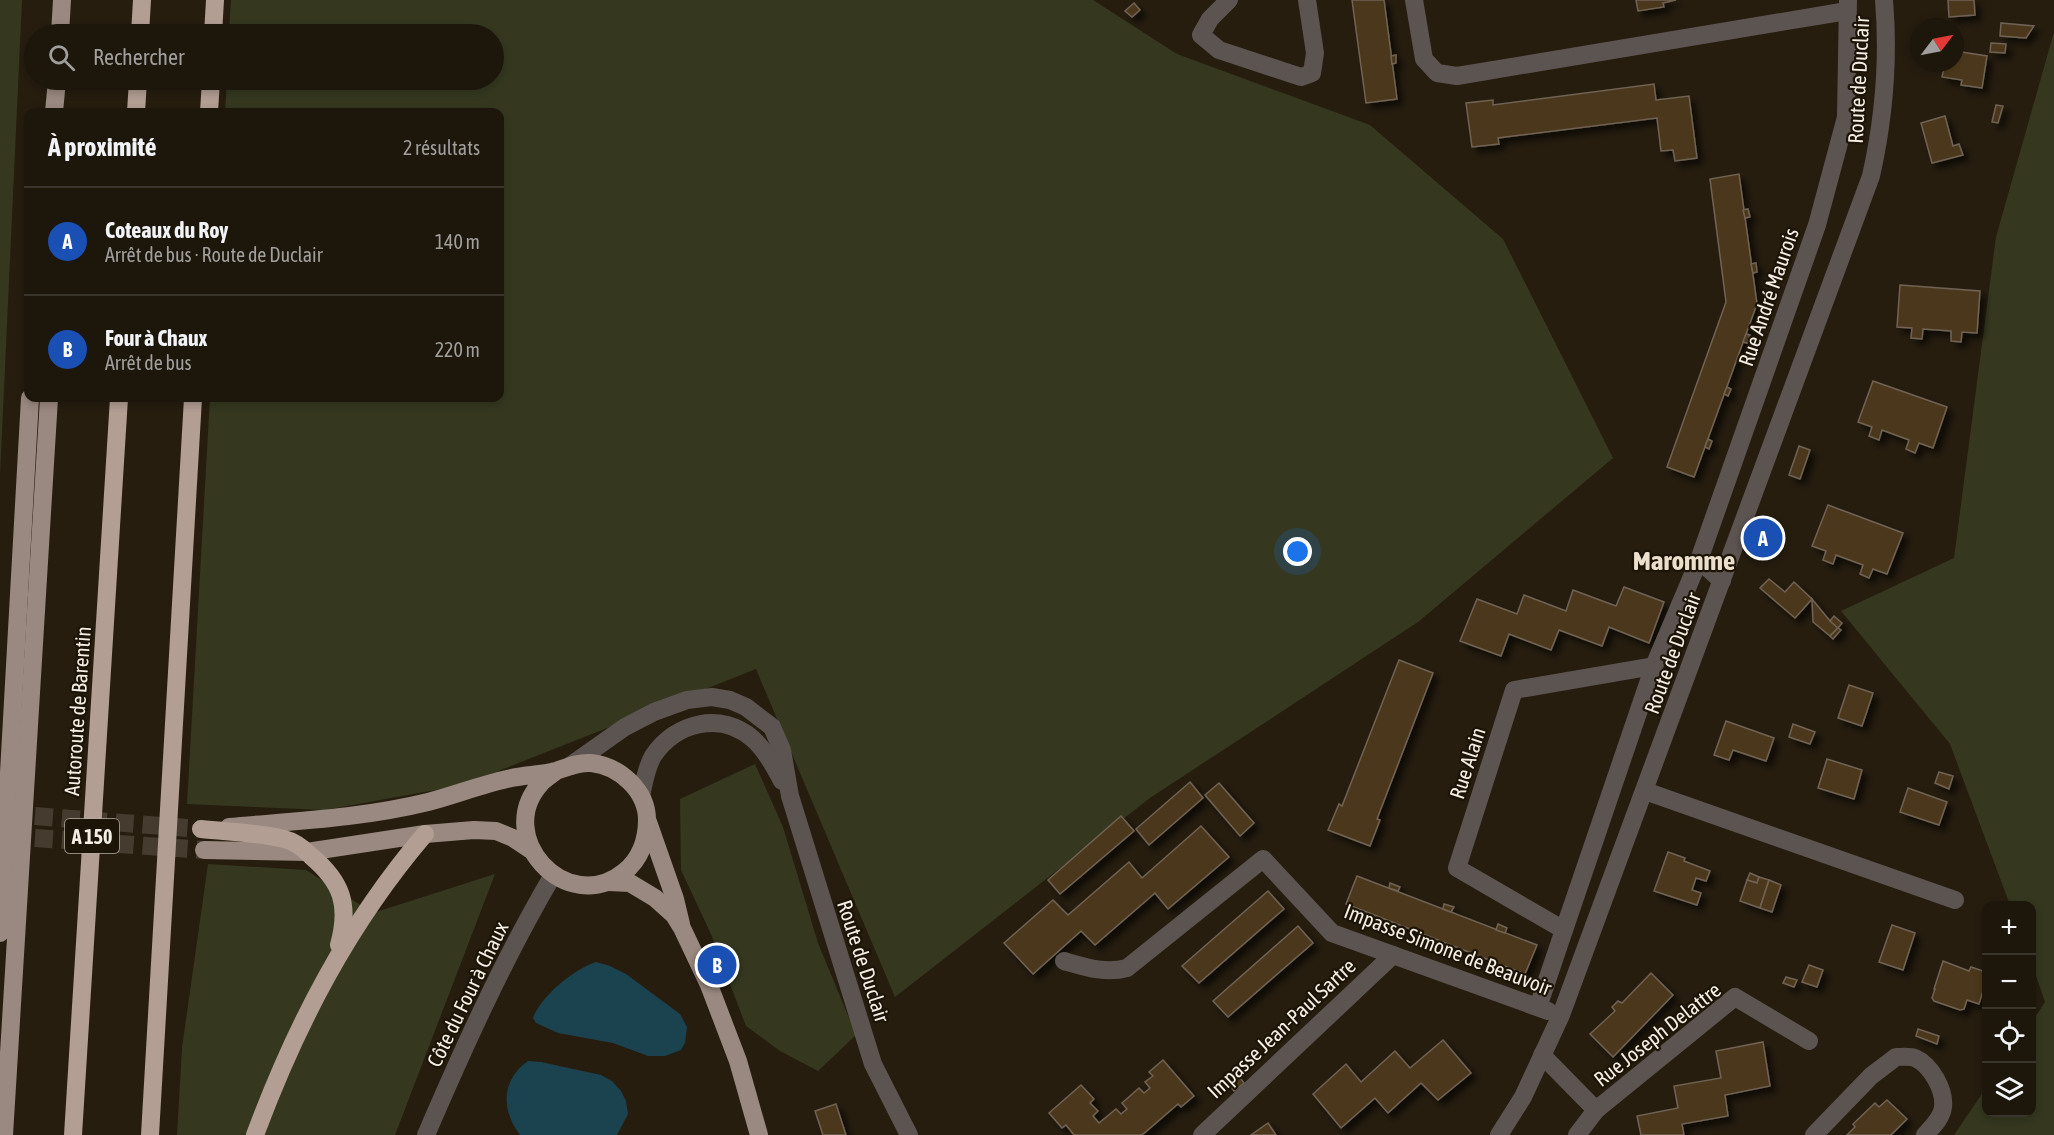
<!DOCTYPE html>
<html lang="fr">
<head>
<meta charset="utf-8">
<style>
	:root { --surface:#1c160b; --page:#251f14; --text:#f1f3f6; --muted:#a09f9d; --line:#3a352c; --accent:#d93025 }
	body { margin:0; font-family:"Asap Condensed",sans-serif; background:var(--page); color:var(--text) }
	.controls { position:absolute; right:18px; bottom:18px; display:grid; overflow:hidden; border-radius:12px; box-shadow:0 3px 9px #0003 }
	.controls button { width:54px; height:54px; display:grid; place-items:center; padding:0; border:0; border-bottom:2px solid var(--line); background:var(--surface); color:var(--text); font:30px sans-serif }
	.compass { position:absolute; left:1910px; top:18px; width:54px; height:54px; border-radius:50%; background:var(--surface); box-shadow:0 3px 9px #0003; rotate:58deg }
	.you { position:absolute; left:1298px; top:552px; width:21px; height:21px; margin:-15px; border:4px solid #fff; border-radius:50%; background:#1a73e8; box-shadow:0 0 0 9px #1a73e833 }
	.badge { display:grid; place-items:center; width:39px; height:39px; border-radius:50%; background:var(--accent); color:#fff; font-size:20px; font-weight:700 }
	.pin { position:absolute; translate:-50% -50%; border:3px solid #fff; box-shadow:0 2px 6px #0006 }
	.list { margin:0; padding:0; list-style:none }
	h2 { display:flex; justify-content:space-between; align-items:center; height:78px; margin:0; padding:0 24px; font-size:26px }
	h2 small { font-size:20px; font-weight:400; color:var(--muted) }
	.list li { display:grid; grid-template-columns:39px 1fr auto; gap:18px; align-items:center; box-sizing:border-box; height:108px; padding:0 24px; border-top:2px solid var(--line) }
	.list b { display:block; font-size:22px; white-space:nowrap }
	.list p { margin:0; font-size:20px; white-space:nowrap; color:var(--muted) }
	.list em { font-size:20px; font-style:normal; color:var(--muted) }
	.icon { flex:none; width:33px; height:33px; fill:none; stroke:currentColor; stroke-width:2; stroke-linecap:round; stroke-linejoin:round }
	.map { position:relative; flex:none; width:2054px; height:1135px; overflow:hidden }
	.search { position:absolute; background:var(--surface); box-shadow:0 3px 9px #0003; left:24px; top:24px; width:480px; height:66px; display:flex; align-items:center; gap:15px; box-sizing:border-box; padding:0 21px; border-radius:33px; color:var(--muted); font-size:22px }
	.panel { position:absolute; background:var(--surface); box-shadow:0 3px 9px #0003; left:24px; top:108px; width:480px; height:294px; border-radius:12px }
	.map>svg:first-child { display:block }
	.green { fill:#35381f }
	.water { fill:#1b424f }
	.building { fill:#4b371c; stroke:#706354; stroke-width:1.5; filter:url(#shadow) }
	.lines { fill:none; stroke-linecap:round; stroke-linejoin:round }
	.major-tunnel { stroke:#453c2f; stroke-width:18; stroke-dasharray:18 9; stroke-linecap:butt }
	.minor { stroke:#5c5450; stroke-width:18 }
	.major { stroke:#9a8980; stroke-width:18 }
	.highway { stroke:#b29e93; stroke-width:18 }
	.labels { text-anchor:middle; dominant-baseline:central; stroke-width:4.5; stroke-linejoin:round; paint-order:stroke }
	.shield { fill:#1c1406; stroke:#b3ada2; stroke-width:1.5 }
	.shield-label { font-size:20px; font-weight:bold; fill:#f4eee5 }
	.street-label { font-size:21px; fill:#f4eee5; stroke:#1c1406 }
	.district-label { font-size:27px; font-weight:bold; fill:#ece0cd; stroke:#1c1406 }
</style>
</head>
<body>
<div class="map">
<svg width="2054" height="1135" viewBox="0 0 2054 1135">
	<defs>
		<filter id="shadow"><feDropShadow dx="5.5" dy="5.5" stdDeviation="3" flood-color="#0009"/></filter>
	</defs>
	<rect width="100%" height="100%" fill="#261d0f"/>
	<!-- green -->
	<g class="green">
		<path d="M0,0H22L0,475Z"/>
		<path d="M231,0H1093L1177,54L1370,125L1503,239L1613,458L1418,622L1150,798L895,997L756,669L463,785L325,810L187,804L210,398H500V112H225L227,80H494V34H229Z"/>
		<path d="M2054,32V1135H1954L1986,1088V1112H2032V1022L2045,1002L2032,964V906L2010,905L1950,744L1841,611L1954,558L1996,237Z"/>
		<path d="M755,764L783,827L818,943L856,1035L818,1071L780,1051L746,1026L711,934L681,870L680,799Z"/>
		<path d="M208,864L306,870L373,913L495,874L395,1135H177L182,1048Z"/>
	</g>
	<!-- water -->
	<g class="water">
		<path d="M596,962L610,966L626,974L680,1014L687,1027L685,1043L681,1050L665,1056H648L613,1043L558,1033L536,1023L533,1018C541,996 574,969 596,962Z"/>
		<path d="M528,1061L541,1062L601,1075L612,1081L621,1091L626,1101L628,1114L617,1135H520C501,1110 501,1080 528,1061Z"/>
	</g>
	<!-- building -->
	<g class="building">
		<path d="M1352,0H1384L1397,99L1366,103Z"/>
		<path d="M1636,0H1676L1663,3L1664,7L1638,11Z"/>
		<path d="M1948,0H1974L1975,15L1949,17Z"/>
		<path d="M1134,3L1140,10L1132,17L1125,11Z"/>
		<path d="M2001,23L2034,26L2026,38L2000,36Z"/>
		<path d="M1991,43L2006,44L2005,53L1990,52Z"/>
		<path d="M1955,51L1987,56L1982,88L1961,85L1962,80L1942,77L1945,63H1955Z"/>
		<path d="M1396,55V63L1392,64L1391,56Z"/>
		<path d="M1654,84L1656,100L1689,96L1697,158L1675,161L1673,150L1661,151L1657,118L1498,138L1499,144L1472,147L1466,103L1493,100V105Z"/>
		<path d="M1996,105L2003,106L1998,123L1992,122Z"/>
		<path d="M1945,116L1953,146L1959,144L1963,155L1932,163L1921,123Z"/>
		<path d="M1739,174L1757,304L1694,477L1667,467L1726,302L1710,179Z"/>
		<path d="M1748,209L1750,217L1745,218L1743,210Z"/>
		<path d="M1756,263L1757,272L1753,273L1751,264Z"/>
		<path d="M1900,285L1980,291L1977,333L1962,332L1961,342L1951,341V331L1923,329L1922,339L1911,338L1912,328L1897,327Z"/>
		<path d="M1746,334L1750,335L1747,343L1743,342Z"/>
		<path d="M1873,381L1947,407L1933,448L1919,443L1915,453L1906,449L1909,440L1882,430L1879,440L1869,436L1872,427L1858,422Z"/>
		<path d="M1727,387L1731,389L1728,396L1724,394Z"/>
		<path d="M1708,439L1712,441L1709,449L1705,447Z"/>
		<path d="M1799,446L1810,450L1800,479L1789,475Z"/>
		<path d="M1828,505L1903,533L1887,574L1873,569L1869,578L1860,574L1863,565L1836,555L1833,564L1823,560L1826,551L1812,546Z"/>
		<path d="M1769,579L1785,592L1794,582L1812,599L1795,618L1760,588Z"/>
		<path d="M1624,587L1664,602L1649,643L1609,627L1602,646L1559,630L1551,650L1509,634L1501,656L1460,641L1477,599L1517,614L1524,595L1566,611L1573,590L1616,606Z"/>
		<path d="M1812,599L1830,621L1838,628L1830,636L1813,622Z"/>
		<path d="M1834,616L1842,623L1838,628L1830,621Z"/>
		<path d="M1838,628L1841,630L1833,639L1830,636Z"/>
		<path d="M1399,660L1433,673L1377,819L1380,820L1370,846L1328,830L1339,804L1342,806Z"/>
		<path d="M1849,685L1873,693L1862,726L1838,718Z"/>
		<path d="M1726,721L1774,738L1766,761L1733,750L1729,760L1714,755Z"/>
		<path d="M1793,724L1815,732L1810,744L1789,737Z"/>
		<path d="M1827,759L1862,770L1854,799L1818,788Z"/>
		<path d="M1939,772L1953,776L1949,789L1935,783Z"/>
		<path d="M1190,782L1203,798L1149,845L1136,829Z"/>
		<path d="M1219,783L1254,823L1240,836L1205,795Z"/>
		<path d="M1908,788L1947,802L1939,825L1900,812Z"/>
		<path d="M1121,816L1134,831L1060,894L1048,880Z"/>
		<path d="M1201,826L1229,857L1168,909L1155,893L1095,945L1081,931L1033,974L1004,943L1053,900L1068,915L1129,862L1142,878Z"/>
		<path d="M1668,852L1685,858L1684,861L1710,871L1706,881L1696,878L1692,890L1701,893L1697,905L1654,891Z"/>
		<path d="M1750,873L1759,877L1757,883L1747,880Z"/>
		<path d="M1357,876L1537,945L1525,974L1346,904Z"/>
		<path d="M1759,877L1769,880L1760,908L1740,901L1747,880L1757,883Z"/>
		<path d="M1769,880L1781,885L1772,912L1760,908Z"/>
		<path d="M1390,883L1400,887L1398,891L1389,888Z"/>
		<path d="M1268,891L1284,909L1199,983L1182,966Z"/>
		<path d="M1444,904L1454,907L1451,912L1443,909Z"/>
		<path d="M1498,924L1507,928L1505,933L1496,930Z"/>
		<path d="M1892,925L1915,933L1903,970L1879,962Z"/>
		<path d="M1298,926L1313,943L1228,1017L1213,1001Z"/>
		<path d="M1943,961L1969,971L1971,967L1986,972V981L1979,1004L1967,1000L1964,1009L1960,1010L1934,1001L1932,998L1935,989H1934Z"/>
		<path d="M1809,965L1823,970L1817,987L1802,982Z"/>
		<path d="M1651,973L1673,995L1613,1057L1590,1034L1615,1011L1612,1007L1618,1001L1622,1003Z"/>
		<path d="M1786,977L1797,980L1794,987L1783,983Z"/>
		<path d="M1918,1029L1939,1036L1937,1044L1916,1036Z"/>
		<path d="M1443,1040L1471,1073L1438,1100L1421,1083L1388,1113L1375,1098L1341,1128L1313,1094L1346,1064L1361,1082L1395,1051L1410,1068Z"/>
		<path d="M1763,1042L1770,1086L1725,1095L1728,1116L1682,1124L1684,1135H1641L1637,1116L1678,1108L1674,1086L1721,1078L1716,1051Z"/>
		<path d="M1163,1060L1194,1096L1181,1107L1178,1104L1142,1135H1074L1066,1125L1062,1128L1049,1113L1081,1085L1094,1099L1090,1103L1098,1111L1093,1116L1099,1123L1116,1109L1121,1114L1127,1109L1122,1103L1139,1088L1144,1093L1150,1088L1145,1082L1153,1076L1149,1072Z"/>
		<path d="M1235,1071L1244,1083L1234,1091L1225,1079Z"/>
		<path d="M1887,1100L1907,1119L1891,1135H1847L1855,1127L1853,1124L1875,1103L1879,1107Z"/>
		<path d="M836,1104L846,1135H823L815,1111Z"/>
		<path d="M1268,1123L1276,1135H1251Z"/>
	</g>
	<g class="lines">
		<!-- major-tunnel -->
		<g class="major-tunnel">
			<path d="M8,814L201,829"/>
			<path d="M8,836L204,850"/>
		</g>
		<!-- minor -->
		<g class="minor">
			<path d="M1229,0L1210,19L1201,35L1219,50L1301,77L1312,73L1315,53L1307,0"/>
			<path d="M1414,0L1424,59L1437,73L1457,76L1847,11"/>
			<path d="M1722,581L1699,560L1817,225L1846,117L1848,0"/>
			<path d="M571,765L625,727L654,712L687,700L712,697L730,700L746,707L772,727L782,750L790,796L873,1064L909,1135"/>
			<path d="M1645,791L1955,900"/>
			<path d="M641,796C644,783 646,768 653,756C676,722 721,711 753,739C766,751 774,766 782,781"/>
			<path d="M1564,930L1654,666"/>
			<path d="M1064,961C1085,967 1105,974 1127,968L1263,859L1332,933L1548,1011"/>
			<path d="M1538,1007L1564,930L1457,868L1514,690L1654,666L1699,560"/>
			<path d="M1542,1055L1596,1110L1735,997L1809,1041"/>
			<path d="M426,1135C464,1047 504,958 553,875"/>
			<path d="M1202,1135L1393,955"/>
			<path d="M1499,1135L1523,1097L1561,1015L1871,176C1884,118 1889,59 1884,0"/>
			<path d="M1577,1135L1596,1110"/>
			<path d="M1814,1135L1871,1076L1896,1057C1902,1057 1910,1056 1915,1058C1931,1065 1945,1090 1943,1107C1942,1118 1932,1127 1925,1135"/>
		</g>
		<!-- major -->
		<g class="major">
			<path d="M60,34L62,0"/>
			<path d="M54,112L57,80"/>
			<path d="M648,822L675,899L681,924"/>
			<path d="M229,827C296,821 363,818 428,802C455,795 480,785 507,779C523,775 540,775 556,771C568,767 579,762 591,763C620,766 647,791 647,820C647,840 640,860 624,872C567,918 491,836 542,782C546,778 551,775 556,771"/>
			<path d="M204,850L307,852L425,834L474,830L496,831L513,838L531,850"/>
			<path d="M608,882L630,883L655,898L674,915L682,928L709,985L738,1061L759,1135"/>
			<path d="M0,933L30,398"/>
			<path d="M4,1135L49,398"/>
		</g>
		<!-- highway -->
		<g class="highway">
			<path d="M140,34L142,0"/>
			<path d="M213,34L215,0"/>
			<path d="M136,112L138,80"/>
			<path d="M209,112L211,80"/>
			<path d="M201,829C228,832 257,832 284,839C293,841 304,849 311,856C342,882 350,905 339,945"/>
			<path d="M73,1135L119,398"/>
			<path d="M150,1135L193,398"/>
			<path d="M255,1135C296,1025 348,924 425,834"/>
		</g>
	</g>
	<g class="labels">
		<!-- shield labels -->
		<rect class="shield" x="65" y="819" width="54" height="34" rx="4.5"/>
		<g class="shield-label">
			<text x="92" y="836">A 150</text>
		</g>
		<!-- street labels -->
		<g class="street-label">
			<text transform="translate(1858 80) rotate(-87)">Route de Duclair</text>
			<text transform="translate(1768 297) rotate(-71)">Rue André Maurois</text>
			<text transform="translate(1672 653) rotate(-70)">Route de Duclair</text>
			<text transform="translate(77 711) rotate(-86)">Autoroute de Barentin</text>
			<text transform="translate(1467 763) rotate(-72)">Rue Alain</text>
			<text transform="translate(1448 949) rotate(21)">Impasse Simone de Beauvoir</text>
			<text transform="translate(864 961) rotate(72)">Route de Duclair</text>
			<text transform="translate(467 994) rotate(-64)">Côte du Four à Chaux</text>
			<text transform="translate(1281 1028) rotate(-43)">Impasse Jean-Paul Sartre</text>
			<text transform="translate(1657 1034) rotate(-38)">Rue Joseph Delattre</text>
		</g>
		<!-- district labels -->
		<g class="district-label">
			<text x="1684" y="560">Maromme</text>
		</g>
	</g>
</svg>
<div class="controls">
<button>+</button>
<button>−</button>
<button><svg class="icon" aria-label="locate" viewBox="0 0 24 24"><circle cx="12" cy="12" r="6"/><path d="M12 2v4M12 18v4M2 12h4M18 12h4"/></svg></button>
<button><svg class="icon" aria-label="layers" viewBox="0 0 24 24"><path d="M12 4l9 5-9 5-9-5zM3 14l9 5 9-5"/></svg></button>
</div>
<svg class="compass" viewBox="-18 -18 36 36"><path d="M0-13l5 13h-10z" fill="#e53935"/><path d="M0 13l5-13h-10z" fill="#a09f9d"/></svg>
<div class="you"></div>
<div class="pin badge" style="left:1763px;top:538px;background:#1a4fb4">A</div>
<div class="pin badge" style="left:717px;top:965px;background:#1a4fb4">B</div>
<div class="search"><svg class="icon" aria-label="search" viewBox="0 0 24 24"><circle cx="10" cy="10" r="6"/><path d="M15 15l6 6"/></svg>Rechercher</div>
<section class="panel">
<h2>À proximité<small>2 résultats</small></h2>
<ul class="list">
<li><span class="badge" style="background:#1a4fb4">A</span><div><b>Coteaux du Roy</b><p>Arrêt de bus · Route de Duclair</p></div><em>140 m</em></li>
<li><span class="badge" style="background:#1a4fb4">B</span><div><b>Four à Chaux</b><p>Arrêt de bus</p></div><em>220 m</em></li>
</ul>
</section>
</div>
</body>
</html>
